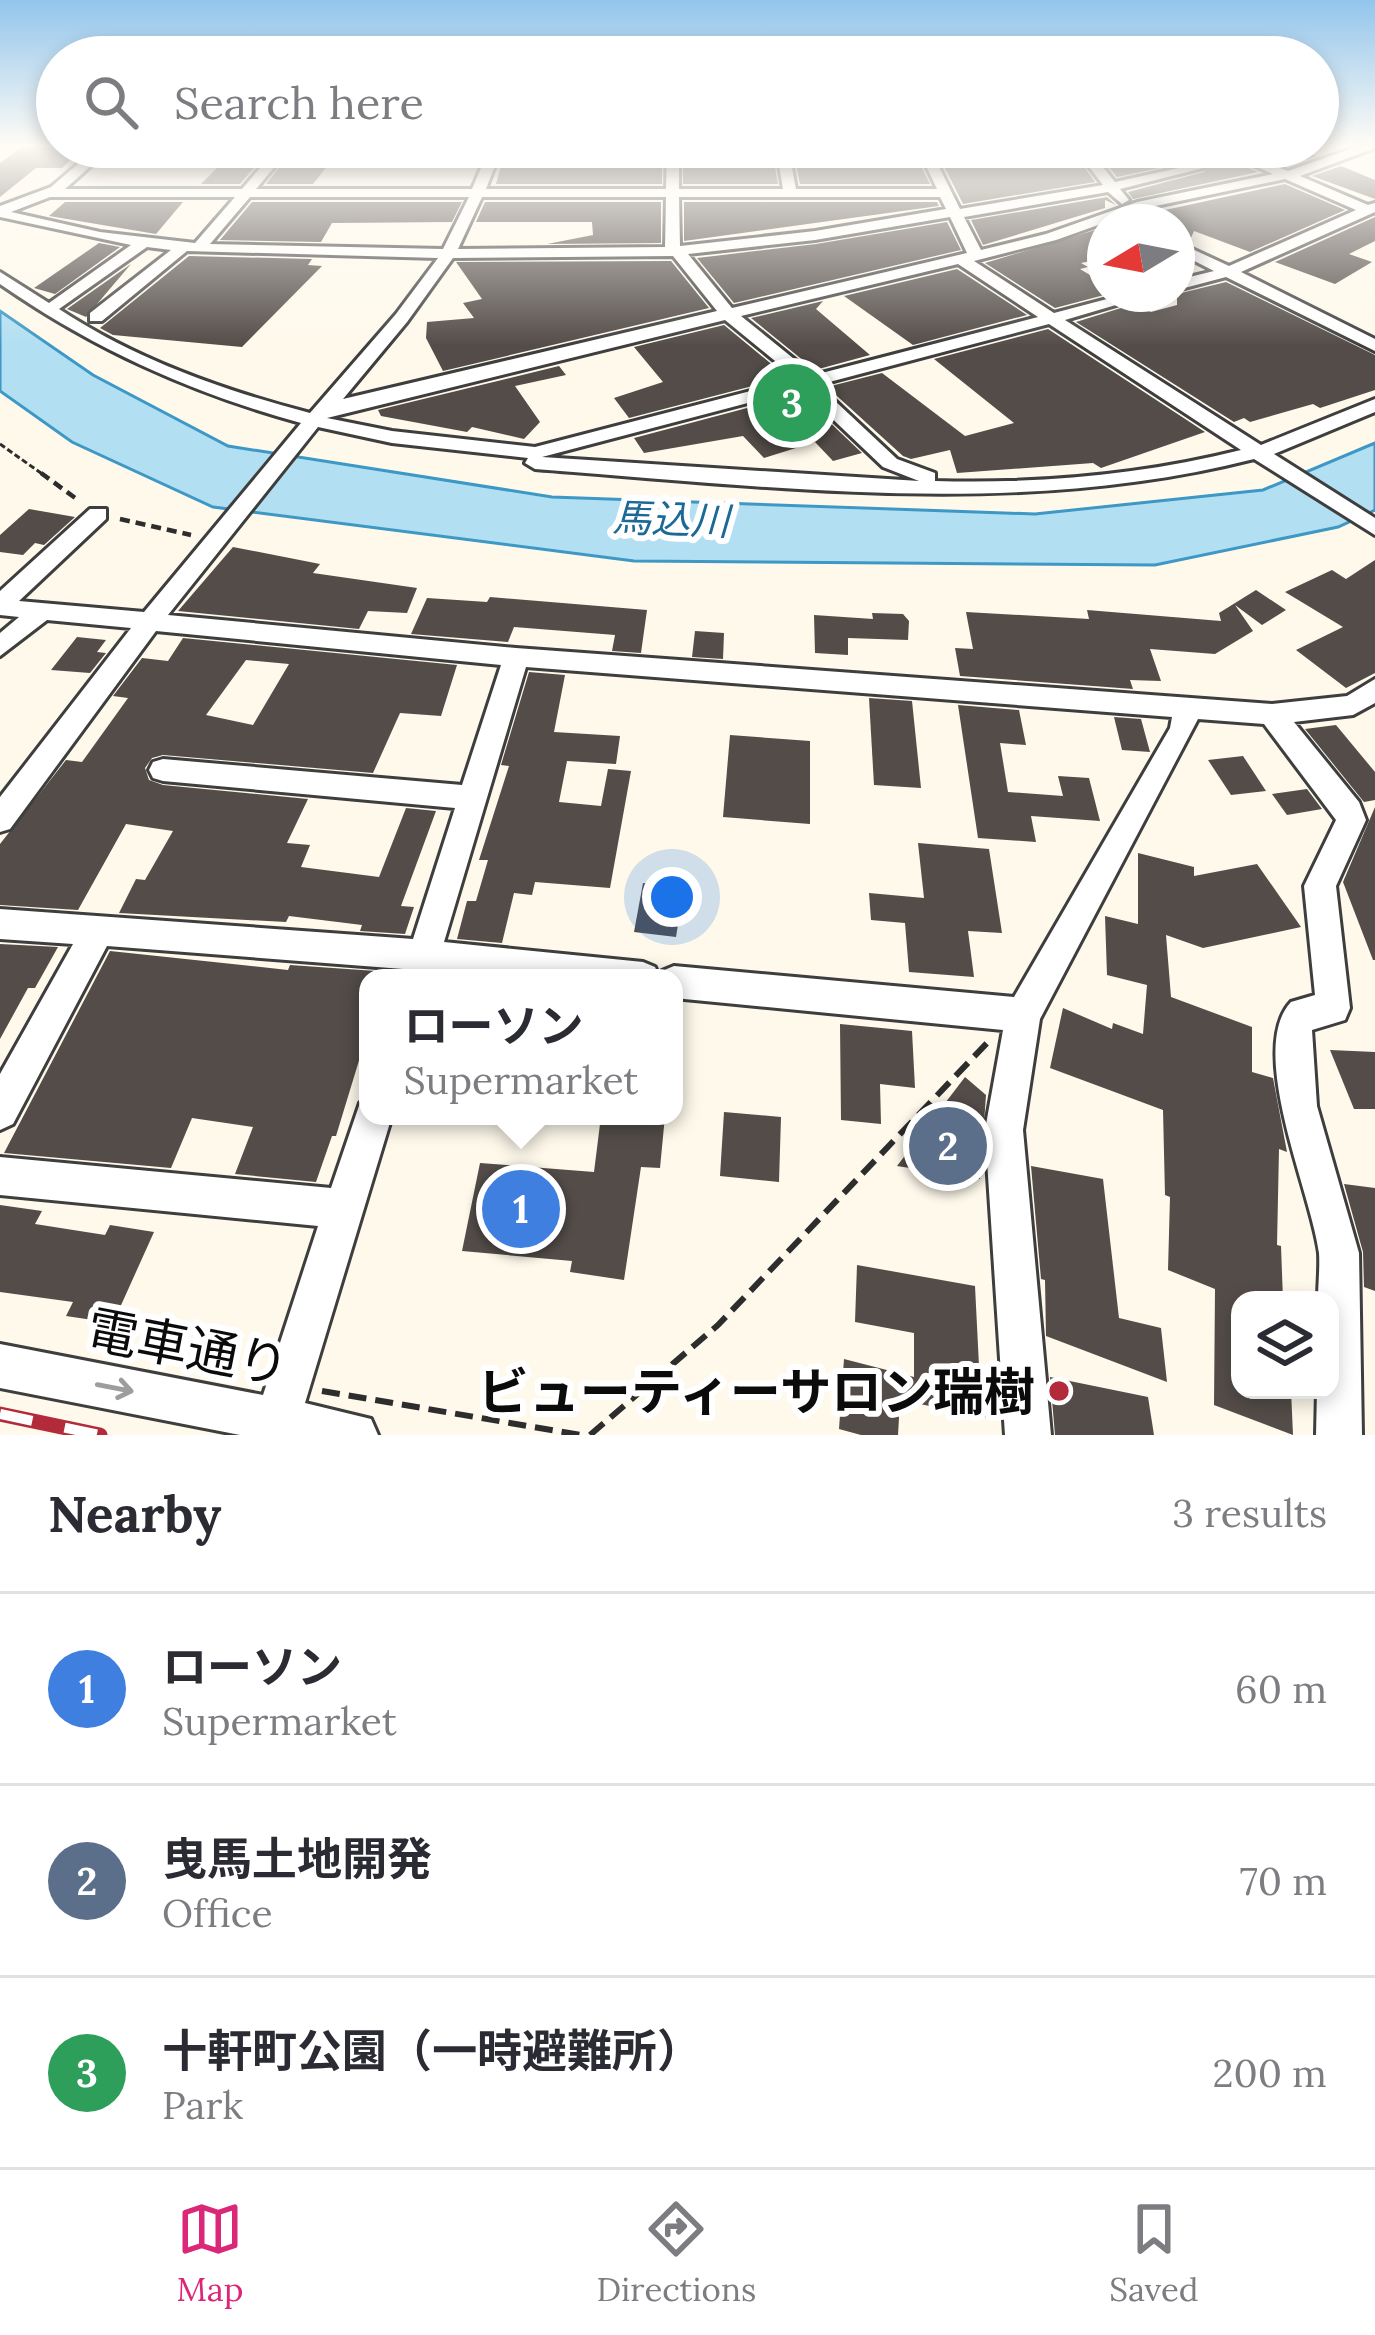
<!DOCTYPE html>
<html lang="en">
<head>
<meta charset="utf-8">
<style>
	:root { --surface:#fff; --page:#f2f2f3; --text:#2b2b33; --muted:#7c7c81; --line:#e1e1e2; --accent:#db2777 }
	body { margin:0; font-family:Lora,"Noto Sans JP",serif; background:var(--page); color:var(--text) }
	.controls { position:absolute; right:36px; bottom:36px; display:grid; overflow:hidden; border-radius:24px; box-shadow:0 6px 18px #0003 }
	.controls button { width:108px; height:108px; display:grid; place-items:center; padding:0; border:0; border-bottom:3px solid var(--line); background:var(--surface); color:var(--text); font:60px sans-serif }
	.compass { position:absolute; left:1087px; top:204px; width:108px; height:108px; border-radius:50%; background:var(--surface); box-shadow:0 6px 18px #0003; rotate:260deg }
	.you { position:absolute; left:672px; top:897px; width:42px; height:42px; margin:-30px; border:9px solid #fff; border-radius:50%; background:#1a73e8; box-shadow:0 0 0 18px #1a73e833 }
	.badge { display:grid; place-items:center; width:78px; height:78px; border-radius:50%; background:var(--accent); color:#fff; font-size:39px; font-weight:700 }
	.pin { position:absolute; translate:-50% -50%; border:6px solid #fff; box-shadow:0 3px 12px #0006 }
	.popup { position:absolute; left:359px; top:969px; width:324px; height:156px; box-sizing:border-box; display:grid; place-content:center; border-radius:24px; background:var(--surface); filter:drop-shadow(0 3px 9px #0005); font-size:39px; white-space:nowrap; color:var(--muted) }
	.popup b { font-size:45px; color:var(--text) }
	.popup::after { content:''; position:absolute; left:50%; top:100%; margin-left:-24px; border:24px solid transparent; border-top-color:var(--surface) }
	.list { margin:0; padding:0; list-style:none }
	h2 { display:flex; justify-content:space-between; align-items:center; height:156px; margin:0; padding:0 48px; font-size:51px }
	h2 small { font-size:39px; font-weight:400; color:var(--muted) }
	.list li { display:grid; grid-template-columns:78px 1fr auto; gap:36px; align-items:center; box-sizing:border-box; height:192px; padding:0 48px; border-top:3px solid var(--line) }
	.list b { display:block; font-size:45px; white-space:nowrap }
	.list p { margin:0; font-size:39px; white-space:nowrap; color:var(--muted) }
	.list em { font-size:39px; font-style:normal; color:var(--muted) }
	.icon { flex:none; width:66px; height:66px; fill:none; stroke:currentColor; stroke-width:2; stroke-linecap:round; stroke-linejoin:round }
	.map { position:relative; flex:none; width:1375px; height:1435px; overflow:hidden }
	.search { position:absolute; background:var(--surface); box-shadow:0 6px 18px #0003; left:36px; right:36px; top:36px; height:132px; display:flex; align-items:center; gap:30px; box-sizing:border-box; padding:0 42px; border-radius:66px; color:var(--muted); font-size:45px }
	.sheet { height:732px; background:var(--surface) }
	nav { display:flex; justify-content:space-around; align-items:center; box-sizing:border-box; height:168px; border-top:3px solid var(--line); background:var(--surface); font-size:33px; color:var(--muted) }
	nav a { display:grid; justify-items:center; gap:6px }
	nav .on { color:var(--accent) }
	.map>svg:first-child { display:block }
	.water { fill:#b2dff2; stroke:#3d98c5; stroke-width:3 }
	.building { fill:#534c48; fill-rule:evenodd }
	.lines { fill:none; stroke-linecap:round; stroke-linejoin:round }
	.minor-casing { stroke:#3e3e3e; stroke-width:6 }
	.path-far2 { stroke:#2d2d2d; stroke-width:3; stroke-dasharray:6 3; stroke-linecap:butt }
	.path-far1 { stroke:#2d2d2d; stroke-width:4.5; stroke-dasharray:10 6; stroke-linecap:butt }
	.path { stroke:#2d2d2d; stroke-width:6; stroke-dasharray:18 9; stroke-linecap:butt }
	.minor { fill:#fff; fill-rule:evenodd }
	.rail-casing { stroke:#b32b3b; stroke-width:15 }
	.rail { stroke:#fff; stroke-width:10; stroke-dasharray:33; stroke-linecap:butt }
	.oneway { stroke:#9d9d9d }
	.poi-dot { fill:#b32b3b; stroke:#fff; stroke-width:4.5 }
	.labels { text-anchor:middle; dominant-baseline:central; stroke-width:12; stroke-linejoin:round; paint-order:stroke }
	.far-water-label { font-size:39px; font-style:italic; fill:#1c6896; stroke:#fff }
	.near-street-label { font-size:51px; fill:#0b0b0b; stroke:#fff }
	.near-poi-label { font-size:51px; font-weight:bold; fill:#0b0b0b; stroke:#fff; text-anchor:end }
</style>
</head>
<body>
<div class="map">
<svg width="1375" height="1435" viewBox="0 0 1375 1435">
	<rect width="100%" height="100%" fill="#fef9eb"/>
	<!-- water -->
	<path class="water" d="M0,311L93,375L228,446L552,497L1035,514L1263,490L1375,443V510L1338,527L1155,565L634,561L213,507L72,442L0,391Z"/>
	<!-- building -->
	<g class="building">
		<path d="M22,147H84L62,168H36L0,197V163Z"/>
		<path d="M238,147H272L240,184H201Z"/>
		<path d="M295,147H342L313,184H266Z"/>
		<path d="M574,147H662V184H496L505,151H574Z"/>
		<path d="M683,147L772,150L778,184H683Z"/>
		<path d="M830,147L831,151L913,150L930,184H800L793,149Z"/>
		<path d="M1064,147H1070L1095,182L963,204L935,148Z"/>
		<path d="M1093,147H1110L1114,152L1296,147L1317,156L1288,166L1240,151L1241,165L1258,172L1133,199L1128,192L1204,172L1207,167L1196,160L1117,177Z"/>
		<path d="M1341,166L1375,180V199L1312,176Z"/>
		<path d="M1285,184L1345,210L1250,252L1194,231L1189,242L1177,238V222L1159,217H1133Z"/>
		<path d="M1107,197L1116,205L1105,200V208L983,245L971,220Z"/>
		<path d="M65,202H183L156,234L49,216Z"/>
		<path d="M252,202H462L452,222L332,223L321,242L220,240Z"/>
		<path d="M485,202H661V243L547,244L593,235L592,222H476Z"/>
		<path d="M684,202H937L939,206L684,241Z"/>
		<path d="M1375,217V241L1349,254L1372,262L1335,284L1275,262Z"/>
		<path d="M947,222L961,250L734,303L697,258L816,244Z"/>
		<path d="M1105,227V258L1081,263L1088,267L1080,269L1105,284L1108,294L1055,308L985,263Z"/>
		<path d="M99,243L120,247L55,294L34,288Z"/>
		<path d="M189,256L312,259L308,265L322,266L242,347L113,335L100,328Z"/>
		<path d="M671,261L709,308L443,371L426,338L427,322L474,318L463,303L482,299L456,262Z"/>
		<path d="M131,264L86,317L67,309Z"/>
		<path d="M957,269L1027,315L913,345L844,296Z"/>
		<path d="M1226,282L1375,355V390L1320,408L1313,404L1250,422L1244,418L1234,422L1076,322L1137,303L1151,312L1177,305V294Z"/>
		<path d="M823,301L816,309L870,355L815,370L751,318Z"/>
		<path d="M724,325L787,377L629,418L614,398L663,382L634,347Z"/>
		<path d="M1048,329L1205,432L1101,468L1093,463L957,473L950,450L911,459L903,456L827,387L882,373L965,436L1014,423L934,359Z"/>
		<path d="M559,366L566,375L515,386L540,422L524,439L472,427L467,432L381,416L378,410Z"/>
		<path d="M800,394L862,453L833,461L815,442L764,458L743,436L644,453L634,438Z"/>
		<path d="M29,509L75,517L44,545L35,543L23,555L0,552V535Z"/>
		<path d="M233,547L320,564L313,573L417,588L407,613L368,611L359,629L178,611Z"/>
		<path d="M1375,560V673L1346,688L1296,650L1343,627L1285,592L1332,570L1346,579Z"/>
		<path d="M1256,590L1286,610L1262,625L1235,605L1253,631L1215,654L1150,649L1161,681L1130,680L1133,689L960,676L955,648L973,649L966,612L1089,619L1087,610L1221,621L1219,613Z"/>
		<path d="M490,597L647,610L641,653L612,651L615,635L514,627L508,642L411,634L427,598L487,602Z"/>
		<path d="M872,613L903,614L909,621L908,640L848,638V655L815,653L814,615L873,619Z"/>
		<path d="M695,631L724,633L723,659L692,657Z"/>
		<path d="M77,637L106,640L97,652L106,653L90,673L51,670Z"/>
		<path d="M183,638L457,665L441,716L400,713L373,773L163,755L152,758L145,768L149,780L163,785L308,799L287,843L310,845L301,867L379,877L406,808L436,811L401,906L414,907L405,934L360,931L362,925L289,916L286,922L119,913L136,879L145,880L173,831L126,824L78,910L0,905V844L66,760L82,762L128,698L113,696L142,658L168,661ZM246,660L289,664L253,725L206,715Z"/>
		<path d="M529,672L565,675L554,732L620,736L616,764L567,761L559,802L601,806L608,769L631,771L610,888L535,882L532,895L514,893L502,943L457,939L467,901H476L488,860H479L509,766L501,765Z"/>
		<path d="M869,698L912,701L921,788L874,785Z"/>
		<path d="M958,705L1019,710L1026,745L1000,743L1008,792L1063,796L1058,776L1089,778L1100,821L1031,816L1036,842L978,838Z"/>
		<path d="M1114,717L1141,719L1150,752L1122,750Z"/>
		<path d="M1336,725L1375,772V800L1364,802L1305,729Z"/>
		<path d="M730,735L810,741V824L723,817Z"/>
		<path d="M1243,756L1266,791L1231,795L1208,760Z"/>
		<path d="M1307,789L1322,809L1287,815L1272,794Z"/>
		<path d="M1375,807V960H1373L1343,882Z"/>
		<path d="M918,843L989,849L1002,933L968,931L974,977L909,972L905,923L871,920L869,893L924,898Z"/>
		<path d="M1138,853L1194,867V876L1257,864L1301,927L1203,948L1166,935L1171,997L1252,1027V1072L1273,1078L1287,1152L1279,1149L1277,1245L1281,1246L1283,1300H1240V1390H1291L1293,1435L1214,1405L1215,1289L1168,1270L1170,1197L1165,1195L1163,1110L1050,1068L1063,1008L1112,1029L1113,1023L1143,1034L1147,985L1107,975L1105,916L1138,924Z"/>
		<path d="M643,883L684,888L676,937L634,932Z"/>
		<path d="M0,944L58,947L35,988H28L0,1039Z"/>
		<path d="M110,951L288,970L290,965L390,972L388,978H368V1031L336,1136H332L316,1182L235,1174L253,1127L192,1118L171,1168L4,1153Z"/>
		<path d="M840,1024L912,1031L915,1088L880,1084L881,1124L841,1120Z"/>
		<path d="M1330,1050L1375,1052V1109H1354Z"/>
		<path d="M965,1077L986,1095L980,1179L897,1166Z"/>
		<path d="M724,1112L781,1117L779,1182L720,1176Z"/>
		<path d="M601,1116H665L660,1168L641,1167L624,1280L570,1272L572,1261L462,1251L480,1163L594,1172Z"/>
		<path d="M1031,1166L1103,1179L1119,1318L1161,1328L1167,1382L1046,1336L1045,1280L1041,1279Z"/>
		<path d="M1344,1184L1375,1188V1291L1364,1287L1363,1252Z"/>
		<path d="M0,1205L42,1211L35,1224L105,1235L110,1225L154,1232L113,1323L66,1316L73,1302L0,1292Z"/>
		<path d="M857,1265L975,1286L979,1366L992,1369L994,1419L900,1400L898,1435H861L839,1429L844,1359L914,1377V1333L855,1322Z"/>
		<path d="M1050,1377L1148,1397L1154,1435H1055Z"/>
	</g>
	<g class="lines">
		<!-- minor casing -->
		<g class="minor-casing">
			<g id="minor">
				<path d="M1362,145H1375V148L1300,176L1368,205L1375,203V212L1241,272L1375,339V351L1226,277L1177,290V280L1214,271L1177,252V242L1229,266L1356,210L1285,179L1146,208L1056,240L974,261L1054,313L1126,294H1153L1065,320L1261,445L1375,399V412L1274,454L1375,518V535L1254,459C1018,519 774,487 535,469L525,463L528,458L392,443L318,427L168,615L516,648L1272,704L1347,696L1375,679V703L1353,715L1294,722L1359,802L1366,820L1336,886L1350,1008L1345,1020L1312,1030L1317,1106L1359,1253L1362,1435H1316L1317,1390H1330V1300H1318C1318,1285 1320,1268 1319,1253C1312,1194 1246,1050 1291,1002L1315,995L1304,886L1336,820L1264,724L1198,719L1040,1019L1023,1130L1051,1435H1005L985,1130L1003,1030L674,998V978H488L435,973L434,978H400L403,969L107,946L13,1124L0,1130V1074L73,944L0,939V909L413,939L455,808L163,781L153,778L149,770L153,762L163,759L462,785L501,665L156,631L10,829L0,832V797L131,628L47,620L0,656V633L19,617L0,615V591L90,509H106V519L19,601L144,612L301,423C191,393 94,349 0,284V272L49,303L131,245L0,217V206L51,187L98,147H112L65,189H242L278,147H291L256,189H472L490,147H502L486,189H666L667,147H679V189H783L776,147H788L796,189H937L917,147H929L960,209L1103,185L1074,147H1087L1115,182L1197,164L1203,168L1120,189L1129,200L1122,204L1108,192L964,217L981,250L1046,234L1137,202L1273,174L1243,161V155L1288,171ZM50,197H235L195,243L100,232L11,212ZM250,197H469L443,249L210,244ZM482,197H666L665,247L458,249ZM679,197H940L946,209L815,231L680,246ZM950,217L967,253L732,308L688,254L815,240ZM147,247L171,250L90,313V321H102L187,251L438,258L396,314L310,413C222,390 135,359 59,309ZM673,256L717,311L343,399L407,322L453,258ZM958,264L1038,317L814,375L741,316ZM725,320L797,379L535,447L392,431L327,418ZM1049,324L1241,450C1141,475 1038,484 935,481V473L897,459L818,385ZM801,389L883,467L919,481L542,457ZM526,667L1172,717L1170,728L1014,997L674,966L662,971L659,977L655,967L643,962L444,942Z"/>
				<path d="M368,1099V1116H392L305,1403L371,1419L378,1435H240L0,1388V1344L263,1395L318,1226L0,1195V1157L331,1188L360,1103Z"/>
			</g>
		</g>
		<!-- path-far2 -->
		<path class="path-far2" d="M0,444L45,476"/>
		<!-- path-far1 -->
		<g class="path-far1">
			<path d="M41,473L78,500"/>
			<path d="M120,519L191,535"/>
		</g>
		<!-- path -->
		<g class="path">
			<path d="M322,1391L581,1435"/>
			<path d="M590,1435L718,1325L987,1043"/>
		</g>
		<!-- minor -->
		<use href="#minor" class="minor"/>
		<!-- rail casing -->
		<g class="rail-casing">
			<path id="rail" d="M0,1414L100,1435"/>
		</g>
		<!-- rail -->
		<use href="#rail" class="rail"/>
	</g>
	<!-- one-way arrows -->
	<defs><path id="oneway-shaft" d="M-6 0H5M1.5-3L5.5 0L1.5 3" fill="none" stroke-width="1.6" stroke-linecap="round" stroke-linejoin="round" transform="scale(3)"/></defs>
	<use class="oneway" href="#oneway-shaft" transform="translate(115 1388) rotate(11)"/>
	<!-- sky -->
	<linearGradient id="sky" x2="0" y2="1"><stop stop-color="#92c5ec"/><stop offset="0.42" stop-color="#fffcf6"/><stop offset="1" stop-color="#fffcf6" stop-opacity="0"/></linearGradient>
	<rect width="1375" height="346" fill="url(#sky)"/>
	<!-- markers -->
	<circle class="poi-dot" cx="1059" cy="1391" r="12"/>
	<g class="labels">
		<!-- far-water labels -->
		<g class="far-water-label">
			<text transform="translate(671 519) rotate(2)">馬込川</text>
		</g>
		<!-- near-street labels -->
		<g class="near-street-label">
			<text transform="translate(188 1347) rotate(11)">電車通り</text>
		</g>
		<!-- near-poi labels -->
		<g class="near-poi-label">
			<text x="1035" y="1391">ビューティーサロン瑞樹</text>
		</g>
	</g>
</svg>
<div class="controls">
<button><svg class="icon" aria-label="layers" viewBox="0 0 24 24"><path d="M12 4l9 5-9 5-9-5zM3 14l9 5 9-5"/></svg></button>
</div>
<svg class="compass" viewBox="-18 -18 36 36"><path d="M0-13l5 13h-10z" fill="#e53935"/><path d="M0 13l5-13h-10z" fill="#7c7c81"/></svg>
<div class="you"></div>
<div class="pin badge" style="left:521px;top:1209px;background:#3f7fe0">1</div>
<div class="popup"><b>ローソン</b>Supermarket</div>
<div class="pin badge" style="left:948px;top:1146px;background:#5c6f8a">2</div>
<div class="pin badge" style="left:792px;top:403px;background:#2e9e5b">3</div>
<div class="search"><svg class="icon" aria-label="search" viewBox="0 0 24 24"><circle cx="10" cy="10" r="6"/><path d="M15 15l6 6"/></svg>Search here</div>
</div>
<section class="sheet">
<h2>Nearby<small>3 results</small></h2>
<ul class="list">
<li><span class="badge" style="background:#3f7fe0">1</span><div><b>ローソン</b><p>Supermarket</p></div><em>60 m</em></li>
<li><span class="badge" style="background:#5c6f8a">2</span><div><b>曳馬土地開発</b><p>Office</p></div><em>70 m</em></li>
<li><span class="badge" style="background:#2e9e5b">3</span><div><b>十軒町公園（一時避難所）</b><p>Park</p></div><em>200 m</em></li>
</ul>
</section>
<nav>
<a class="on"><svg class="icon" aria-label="map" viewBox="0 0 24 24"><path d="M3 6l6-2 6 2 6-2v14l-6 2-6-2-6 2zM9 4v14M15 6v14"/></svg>Map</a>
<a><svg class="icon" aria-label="directions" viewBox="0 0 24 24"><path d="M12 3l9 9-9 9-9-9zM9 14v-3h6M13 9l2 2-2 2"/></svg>Directions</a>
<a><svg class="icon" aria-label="saved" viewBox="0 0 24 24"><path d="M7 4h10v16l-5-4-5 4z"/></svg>Saved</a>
</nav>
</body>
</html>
